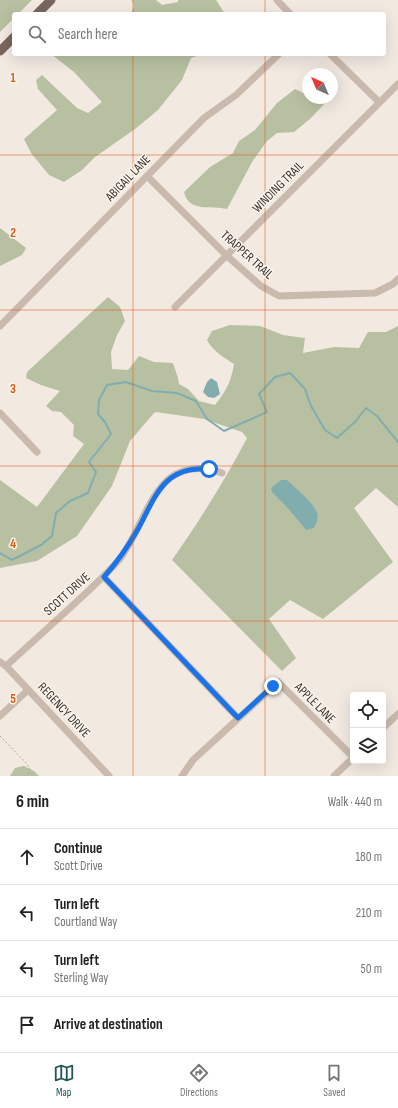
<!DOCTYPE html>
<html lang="en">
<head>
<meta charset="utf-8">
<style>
	:root { --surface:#fff; --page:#f2f2f2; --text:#222; --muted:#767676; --line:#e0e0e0; --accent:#225658 }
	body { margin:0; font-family:"Sofia Sans Condensed",sans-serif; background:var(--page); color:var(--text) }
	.controls { position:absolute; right:12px; bottom:12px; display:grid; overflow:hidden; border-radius:4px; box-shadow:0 4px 16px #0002 }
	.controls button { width:36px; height:36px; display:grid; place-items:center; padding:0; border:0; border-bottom:1px solid var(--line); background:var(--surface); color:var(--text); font:20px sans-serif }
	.compass { position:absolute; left:302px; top:68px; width:36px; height:36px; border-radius:50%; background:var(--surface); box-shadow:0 4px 16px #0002; rotate:316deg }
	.stop { position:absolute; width:12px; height:12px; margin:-9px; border:3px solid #1a73e8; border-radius:50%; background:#fff }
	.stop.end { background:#1a73e8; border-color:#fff; box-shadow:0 1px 4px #0008 }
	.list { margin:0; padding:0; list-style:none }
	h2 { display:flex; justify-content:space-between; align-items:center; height:52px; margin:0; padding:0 16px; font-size:17px }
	h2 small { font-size:13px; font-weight:400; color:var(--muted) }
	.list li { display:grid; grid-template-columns:26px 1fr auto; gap:12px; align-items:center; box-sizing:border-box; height:56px; padding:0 16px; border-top:1px solid var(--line) }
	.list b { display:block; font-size:15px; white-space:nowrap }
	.list p { margin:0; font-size:13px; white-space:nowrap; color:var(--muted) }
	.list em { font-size:13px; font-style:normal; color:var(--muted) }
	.icon { flex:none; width:22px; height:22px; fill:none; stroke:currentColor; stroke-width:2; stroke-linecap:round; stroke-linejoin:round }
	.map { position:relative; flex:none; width:398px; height:776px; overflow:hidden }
	.search { position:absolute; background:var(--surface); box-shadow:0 4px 16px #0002; left:12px; right:12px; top:12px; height:44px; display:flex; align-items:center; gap:10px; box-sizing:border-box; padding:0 14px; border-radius:4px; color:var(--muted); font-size:15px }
	.sheet { height:276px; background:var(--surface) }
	nav { display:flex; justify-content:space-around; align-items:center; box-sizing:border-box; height:56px; border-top:1px solid var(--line); background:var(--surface); font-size:11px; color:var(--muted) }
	nav a { display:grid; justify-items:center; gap:2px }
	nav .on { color:var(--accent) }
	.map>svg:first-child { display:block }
	.green { fill:#b7c1a1 }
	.water { fill:#81adae }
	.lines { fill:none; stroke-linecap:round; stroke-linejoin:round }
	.stream { stroke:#81adae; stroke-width:2 }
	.path { stroke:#b6a497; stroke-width:1; stroke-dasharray:2 2; stroke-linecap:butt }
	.minor { stroke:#cab9ad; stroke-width:7 }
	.major { stroke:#79665d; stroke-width:9 }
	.route { stroke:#1a73e8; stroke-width:5 }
	.grid { fill:none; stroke:#df570e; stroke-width:1; stroke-opacity:0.55 }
	.labels { text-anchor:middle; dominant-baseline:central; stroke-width:3; stroke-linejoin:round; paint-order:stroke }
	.street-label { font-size:13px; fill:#392f2b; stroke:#faf4ed }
	.grid-label { font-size:13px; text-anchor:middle; font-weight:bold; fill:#df570e; stroke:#faf4ed; stroke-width:3; stroke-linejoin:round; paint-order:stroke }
</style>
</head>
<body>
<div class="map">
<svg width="398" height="776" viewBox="0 0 398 776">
	<rect width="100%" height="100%" fill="#f2e9e1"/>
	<!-- green -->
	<g class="green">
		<path d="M0,0H32L18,14H14V18L0,32Z"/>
		<path d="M132,0H156L162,5L178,2V0H216L225,14H131L134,6Z"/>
		<path d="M51,54H203L191,58L182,80L158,110L135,129L95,157L82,170L64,182L49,175L31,153L24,139L57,110L38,89L36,80L42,75L77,108L88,113L102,102L74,72Z"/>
		<path d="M295,89L308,95V98H323L327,101L310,119L294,132L277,133L267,141L252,162L227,209C211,205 189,213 184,192L210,167L233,153L239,141L255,130L277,103Z"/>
		<path d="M0,228L26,248L22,255L0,266Z"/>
		<path d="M108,297L120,307L125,321L117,335L111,352L112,369L128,370L139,356L154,362L173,363L178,378L179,384L188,389L199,401L215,405C226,391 231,382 234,364C223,357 213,351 207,340L212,331L230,325L260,326L283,335L305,338L303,353L334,347L359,348L368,332H386L398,326V507L376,488L354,508L393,562L323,619L290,600L269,619L296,658L282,671L172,560C200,520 224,482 247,438L242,432L204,419L156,412L154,413L130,441L112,486L77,536L37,561L0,568V480L37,507L84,444L73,436L74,425L61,412L52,411L46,406L60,391L41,385L26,378L27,372Z"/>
		<path d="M24,766L34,771L39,776H10L15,768Z"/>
	</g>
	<!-- water -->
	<g class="water">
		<path d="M211,378L217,382L220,394L214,398L208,397L203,392L207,382Z"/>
		<path d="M281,480H287C294,487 314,503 317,513C319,518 316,524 314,528L306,530L287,507L272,492L271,488Z"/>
	</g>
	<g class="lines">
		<!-- stream -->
		<path class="stream" d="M0,553L12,560L41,545L52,536L56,513L70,501L88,493L96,472L89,462L111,434L105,422L98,414L99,400L107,385L126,382L152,391L177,393L196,401L207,419L224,431L267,412L259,394L275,377L290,373L305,389L311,406L325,430L337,438L355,422L366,408L377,416L398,442"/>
		<!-- path -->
		<path class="path" d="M0,736L27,764L30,769L28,776"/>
		<!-- minor -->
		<g class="minor">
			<path d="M277,0L290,14"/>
			<path d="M330,54L379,102"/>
			<path d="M147,176L227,256L261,286L279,296L375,293L393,284L398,279"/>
			<path d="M175,307L398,84"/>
			<path d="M0,326L204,118L236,95L279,54"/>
			<path d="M0,413L37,452"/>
			<path d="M104,577L238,718"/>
			<path d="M0,662L6,666L109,776"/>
			<path d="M6,666C27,647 49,627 71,607C87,592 104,577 119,560C138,536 147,497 170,478C186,466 205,467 222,473"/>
			<path d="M0,716L28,690"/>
			<path d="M383,728L398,714"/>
			<path d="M182,776L193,760L278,682L353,757"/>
			<path d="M334,776L353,758"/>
		</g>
		<!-- major -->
		<g class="major">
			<path d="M37,14L51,0"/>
			<path d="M0,51L14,37"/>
		</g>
	</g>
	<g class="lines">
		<!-- route -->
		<path class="route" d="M209,469C163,466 156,496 138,529C128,547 117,562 104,577L238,718L273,686"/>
	</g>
	<!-- grid -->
	<path class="grid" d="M133,0V14M265,0V14M133,54V776M265,54V776M0,155H398M0,310H398M0,466H398M0,621H398"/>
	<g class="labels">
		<!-- street labels -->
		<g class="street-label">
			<text transform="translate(128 178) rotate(-46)">ABIGAIL LANE</text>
			<text transform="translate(278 187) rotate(-45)">WINDING TRAIL</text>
			<text transform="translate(247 255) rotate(42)">TRAPPER TRAIL</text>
			<text transform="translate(67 594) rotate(-42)">SCOTT DRIVE</text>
			<text transform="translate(315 703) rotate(45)">APPLE LANE</text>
			<text transform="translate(64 710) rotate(47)">REGENCY DRIVE</text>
		</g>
	</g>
	<g class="grid-label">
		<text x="13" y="82">1</text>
		<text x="13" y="237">2</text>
		<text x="13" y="393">3</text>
		<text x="13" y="548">4</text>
		<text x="13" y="703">5</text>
	</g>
</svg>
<div class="controls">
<button><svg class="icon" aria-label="locate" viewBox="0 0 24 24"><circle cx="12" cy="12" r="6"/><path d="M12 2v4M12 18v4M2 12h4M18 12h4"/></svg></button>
<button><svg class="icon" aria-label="layers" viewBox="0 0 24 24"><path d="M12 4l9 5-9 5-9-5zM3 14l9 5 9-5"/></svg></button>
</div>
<svg class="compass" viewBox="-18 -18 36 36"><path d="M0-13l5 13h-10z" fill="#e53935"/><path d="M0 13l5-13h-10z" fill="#767676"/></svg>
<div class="stop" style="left:209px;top:469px"></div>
<div class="stop end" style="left:273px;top:686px"></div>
<div class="search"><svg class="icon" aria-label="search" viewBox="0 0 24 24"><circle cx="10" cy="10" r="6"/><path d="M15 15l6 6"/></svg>Search here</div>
</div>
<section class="sheet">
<h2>6 min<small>Walk · 440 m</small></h2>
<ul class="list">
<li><svg class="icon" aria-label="ahead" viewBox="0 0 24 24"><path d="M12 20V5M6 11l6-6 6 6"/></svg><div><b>Continue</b><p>Scott Drive</p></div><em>180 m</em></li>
<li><svg class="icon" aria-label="left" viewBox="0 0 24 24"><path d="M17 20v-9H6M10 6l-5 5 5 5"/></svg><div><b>Turn left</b><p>Courtland Way</p></div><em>210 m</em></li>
<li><svg class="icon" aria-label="left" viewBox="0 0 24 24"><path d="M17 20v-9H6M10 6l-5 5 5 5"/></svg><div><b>Turn left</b><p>Sterling Way</p></div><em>50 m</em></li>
<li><svg class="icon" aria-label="arrive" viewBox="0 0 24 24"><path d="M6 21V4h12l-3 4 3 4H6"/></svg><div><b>Arrive at destination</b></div></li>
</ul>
</section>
<nav>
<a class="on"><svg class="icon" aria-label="map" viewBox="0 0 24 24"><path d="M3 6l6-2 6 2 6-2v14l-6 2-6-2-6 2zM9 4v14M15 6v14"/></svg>Map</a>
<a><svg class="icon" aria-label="directions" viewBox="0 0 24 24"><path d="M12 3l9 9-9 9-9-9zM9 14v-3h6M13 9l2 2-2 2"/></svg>Directions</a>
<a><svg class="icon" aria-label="saved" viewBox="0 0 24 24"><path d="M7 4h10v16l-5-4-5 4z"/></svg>Saved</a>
</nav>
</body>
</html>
